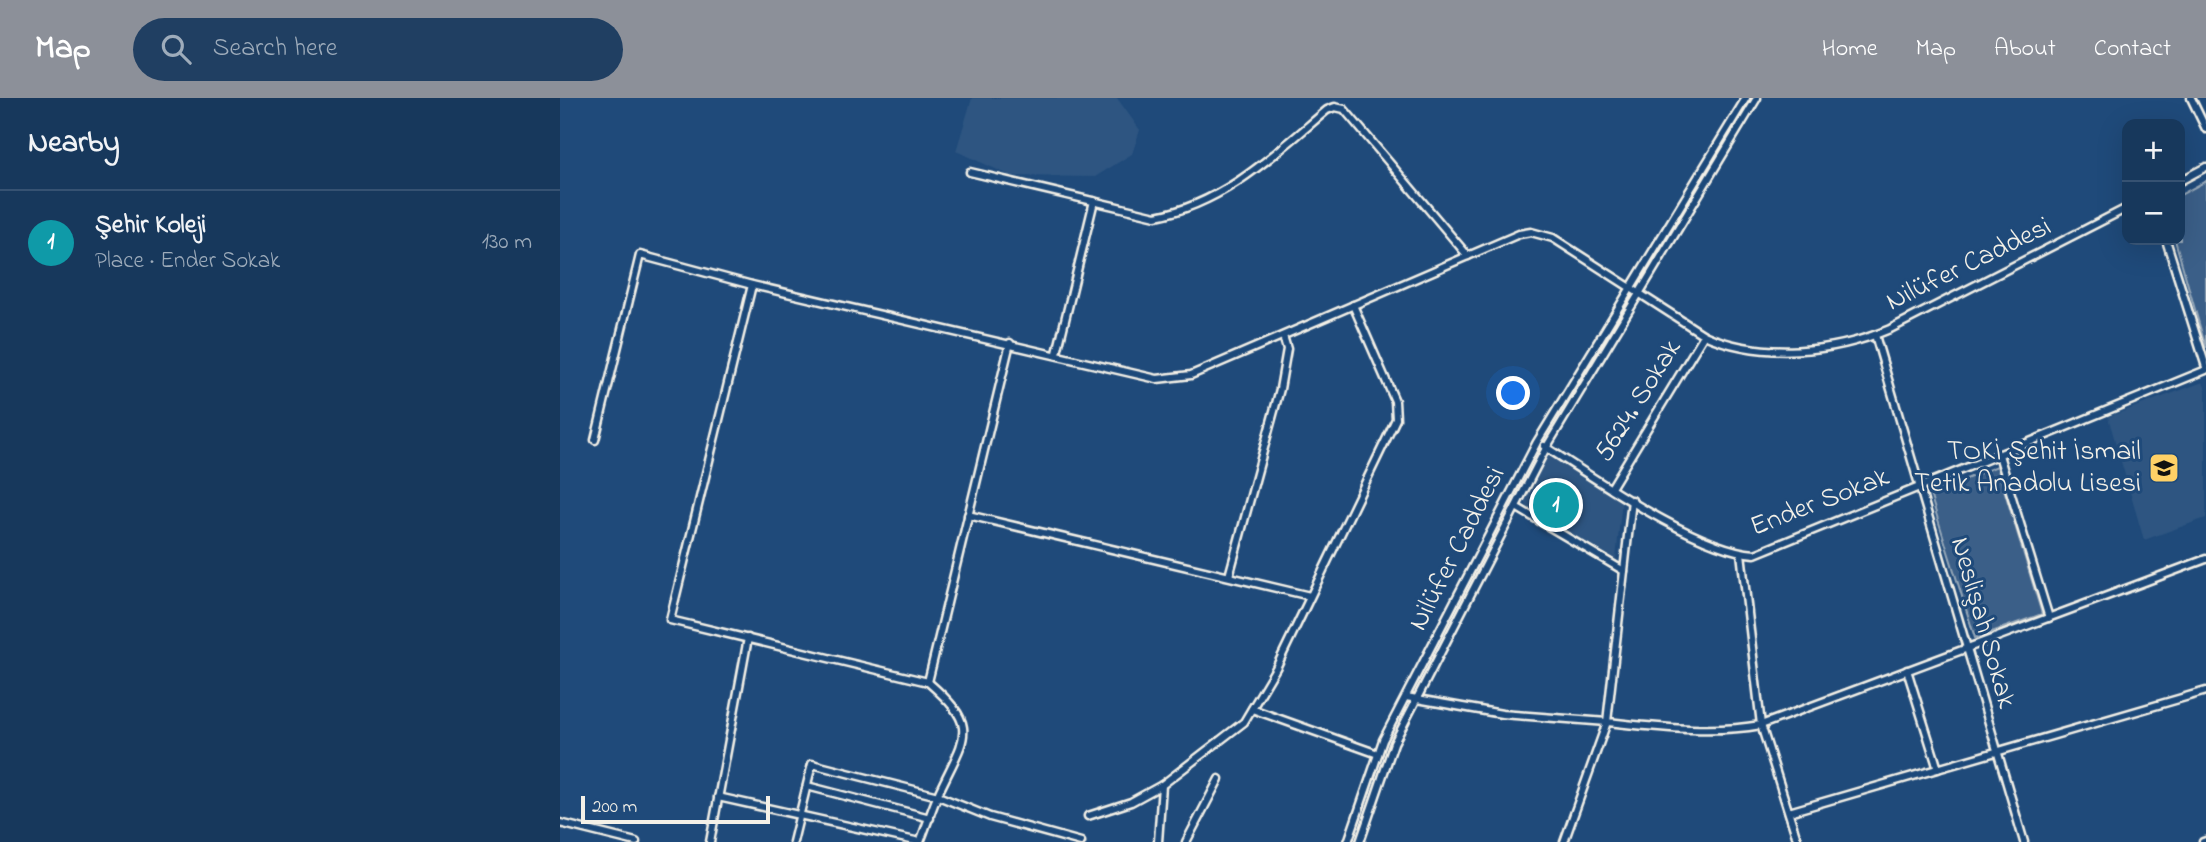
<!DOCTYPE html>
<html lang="en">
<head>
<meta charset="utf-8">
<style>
	:root { --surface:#17385c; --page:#203f62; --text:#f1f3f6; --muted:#9eacbb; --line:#365272; --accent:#8c9099 }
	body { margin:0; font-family:"Indie Flower",sans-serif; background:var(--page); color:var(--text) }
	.controls { position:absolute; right:21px; top:21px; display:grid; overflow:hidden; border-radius:14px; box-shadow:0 7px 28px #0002 }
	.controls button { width:63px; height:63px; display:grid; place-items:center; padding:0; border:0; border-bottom:2px solid var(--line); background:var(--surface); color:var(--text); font:35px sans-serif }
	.scale { position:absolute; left:21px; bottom:18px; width:189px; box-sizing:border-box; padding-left:7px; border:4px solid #f4f1e8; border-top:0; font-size:19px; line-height:24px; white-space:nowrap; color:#f4f1e8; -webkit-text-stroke:5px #1f4a7a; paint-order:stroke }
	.you { position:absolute; left:954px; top:296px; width:24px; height:24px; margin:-18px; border:5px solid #fff; border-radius:50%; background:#1a73e8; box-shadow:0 0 0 10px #1a73e833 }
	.badge { display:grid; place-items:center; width:46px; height:46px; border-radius:50%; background:var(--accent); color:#fff; font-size:23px; font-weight:700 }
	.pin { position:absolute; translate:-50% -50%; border:4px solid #fff; box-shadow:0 2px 7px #0006 }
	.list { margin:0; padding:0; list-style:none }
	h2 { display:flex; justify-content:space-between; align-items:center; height:91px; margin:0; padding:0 28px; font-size:30px }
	h2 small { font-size:23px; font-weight:400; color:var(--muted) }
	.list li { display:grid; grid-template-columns:46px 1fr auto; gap:21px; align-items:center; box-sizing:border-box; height:105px; padding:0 28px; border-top:2px solid var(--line) }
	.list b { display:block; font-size:26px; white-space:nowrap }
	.list p { margin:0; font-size:23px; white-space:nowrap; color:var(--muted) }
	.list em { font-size:23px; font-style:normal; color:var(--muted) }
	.icon { flex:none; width:38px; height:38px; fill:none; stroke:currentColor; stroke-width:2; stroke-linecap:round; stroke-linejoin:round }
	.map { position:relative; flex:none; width:1646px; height:744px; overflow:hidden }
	header { display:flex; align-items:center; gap:42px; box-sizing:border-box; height:98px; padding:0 35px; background:var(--accent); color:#fff }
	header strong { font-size:33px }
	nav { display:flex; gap:38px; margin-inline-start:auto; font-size:24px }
	.search { width:490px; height:63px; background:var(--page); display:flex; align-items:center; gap:18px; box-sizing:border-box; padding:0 24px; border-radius:38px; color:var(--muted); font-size:26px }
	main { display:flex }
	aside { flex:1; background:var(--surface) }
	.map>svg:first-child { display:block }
	.built { fill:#2d5581 }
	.green { fill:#3a5f88; stroke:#97a8b8; stroke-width:2 }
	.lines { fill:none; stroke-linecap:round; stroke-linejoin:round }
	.minor-casing { stroke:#f4f1e8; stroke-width:11 }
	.minor { stroke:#1f4a7a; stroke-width:6 }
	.labels { text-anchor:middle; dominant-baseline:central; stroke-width:6; stroke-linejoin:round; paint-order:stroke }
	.street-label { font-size:28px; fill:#f4f1e8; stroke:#1f4a7a }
	.poi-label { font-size:28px; fill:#f4f1e8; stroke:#1f4a7a; text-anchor:end }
</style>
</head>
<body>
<header>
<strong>Map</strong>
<div class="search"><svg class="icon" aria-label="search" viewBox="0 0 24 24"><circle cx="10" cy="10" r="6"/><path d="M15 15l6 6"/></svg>Search here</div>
<nav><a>Home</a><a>Map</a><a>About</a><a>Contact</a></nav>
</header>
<main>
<aside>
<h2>Nearby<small></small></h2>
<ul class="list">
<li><span class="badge" style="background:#0f9aa8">1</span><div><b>Şehir Koleji</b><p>Place · Ender Sokak</p></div><em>130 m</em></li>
</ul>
</aside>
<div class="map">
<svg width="1646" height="744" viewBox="0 0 1646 744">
	<rect width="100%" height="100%" fill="#1f4a7a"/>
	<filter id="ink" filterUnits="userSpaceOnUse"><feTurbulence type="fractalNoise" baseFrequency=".0143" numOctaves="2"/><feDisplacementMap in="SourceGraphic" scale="14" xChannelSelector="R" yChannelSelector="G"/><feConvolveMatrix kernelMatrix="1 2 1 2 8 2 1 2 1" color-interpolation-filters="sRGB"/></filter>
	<g filter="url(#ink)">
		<!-- built -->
		<g class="built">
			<path d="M412,0H557L580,32L572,56L535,79L451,78L396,53Z"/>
			<path d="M1643,284L1646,292V420L1584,442L1548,319Z"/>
			<path d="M988,356L1062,401L1056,461L968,411L964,401Z"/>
		</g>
		<!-- green -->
		<g class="green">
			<path d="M1646,83V250L1615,142H1620V97Z"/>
			<path d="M1437,368L1482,516L1415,540L1370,396Z"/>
		</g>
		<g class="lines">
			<!-- minor casing -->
			<g class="minor-casing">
				<g id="minor">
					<path d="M1631,0L1646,31"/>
					<path d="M410,74L596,118C664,106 716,55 767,12L775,9L784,11L908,158"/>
					<path d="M1620,83L1646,69"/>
					<path d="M1606,142L1646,269"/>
					<path d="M192,187L110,522L368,584C420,629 406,637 380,692C372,709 367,727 360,744"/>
					<path d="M1315,237L1464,744"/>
					<path d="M497,255L534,103"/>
					<path d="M35,342L80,157L192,187L597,281L631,277L959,136L971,134L993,140L1144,237C1202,262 1273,255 1330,231L1567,110"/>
					<path d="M984,348C1036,381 1136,452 1195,456L1646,272"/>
					<path d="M1439,357L1489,520"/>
					<path d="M1051,390L1144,237"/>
					<path d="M1072,402L1047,624C1097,629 1151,636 1201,627L1646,461"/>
					<path d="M956,409L1064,473"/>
					<path d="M408,417L750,498"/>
					<path d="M1181,455L1201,627L1238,744"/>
					<path d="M669,478L720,291L727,251L723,238"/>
					<path d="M1347,572L1378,671"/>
					<path d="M368,584L450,245"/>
					<path d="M846,599L942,616L1047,624L1004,744"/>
					<path d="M692,611L818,656"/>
					<path d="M247,688L370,720"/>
					<path d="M158,699L360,744"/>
					<path d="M1229,714L1646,593"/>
					<path d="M528,718L571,704L602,687L684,624L716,570L836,321L835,303L793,207"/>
					<path d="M0,725L76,744"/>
					<path d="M150,744L188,540"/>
					<path d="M233,744L252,666L378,698L430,719L521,744"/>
					<path d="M598,744L602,687"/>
					<path d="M626,744L659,681"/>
					<path d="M788,744L823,642L977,344L1186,0"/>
					<path d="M800,744L834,645L986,350L1197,0"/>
					<path d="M1643,744L1646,743"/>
				</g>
			</g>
			<!-- minor -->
			<use href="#minor" class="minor"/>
		</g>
	</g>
	<!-- icons -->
	<defs>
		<g id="school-square" transform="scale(1.575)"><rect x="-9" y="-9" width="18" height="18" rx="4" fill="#ffd166" stroke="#1f4a7a"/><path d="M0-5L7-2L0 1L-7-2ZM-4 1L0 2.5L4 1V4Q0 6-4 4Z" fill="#111"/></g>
	</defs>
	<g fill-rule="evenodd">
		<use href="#school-square" x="1604" y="370"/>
	</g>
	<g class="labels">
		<!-- street labels -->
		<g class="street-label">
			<text transform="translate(1409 167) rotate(-26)">Nilüfer Caddesi</text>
			<text transform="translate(1079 303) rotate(-58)">5624. Sokak</text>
			<text transform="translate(1260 405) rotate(-21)">Ender Sokak</text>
			<text transform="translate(898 451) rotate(-63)">Nilüfer Caddesi</text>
			<text transform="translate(1422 525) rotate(74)">Neslişah Sokak</text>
		</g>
		<!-- poi labels -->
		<g class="poi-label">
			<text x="1581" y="354">TOKİ Şehit İsmail<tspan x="1581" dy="32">Tetik Anadolu Lisesi</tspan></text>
		</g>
	</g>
</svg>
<div class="controls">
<button>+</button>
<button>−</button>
</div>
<div class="scale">200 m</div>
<div class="you"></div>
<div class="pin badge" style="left:996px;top:407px;background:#0f9aa8">1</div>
</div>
</main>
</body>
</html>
